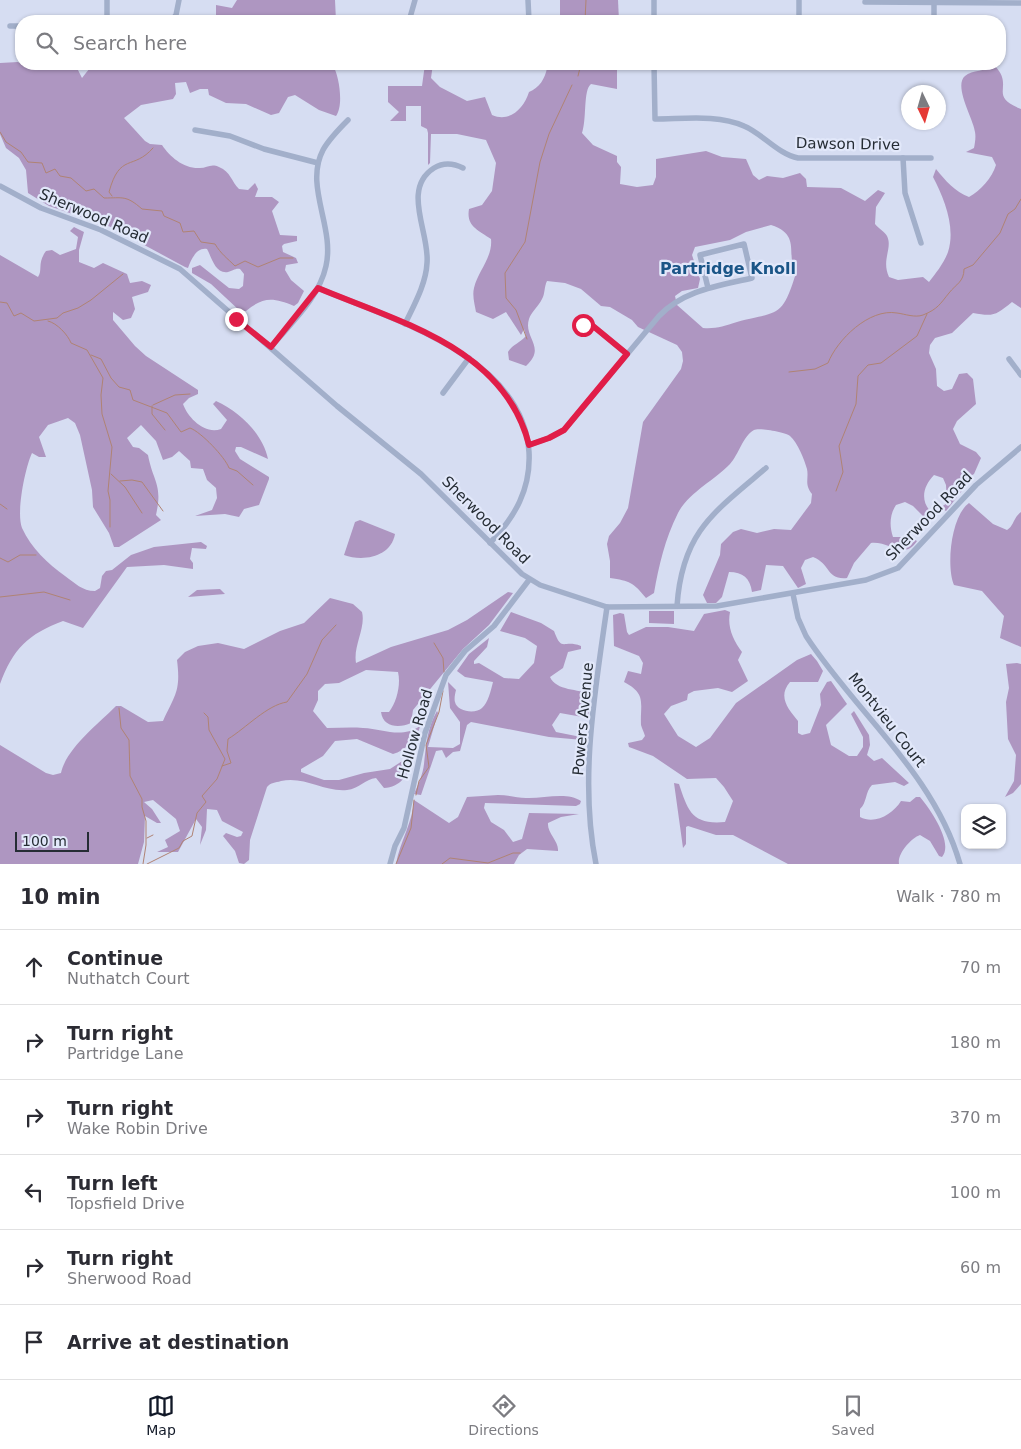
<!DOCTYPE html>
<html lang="en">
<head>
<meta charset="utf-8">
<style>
	:root { --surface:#fff; --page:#f7f7f7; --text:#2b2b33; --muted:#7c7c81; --line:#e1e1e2; --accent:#111827 }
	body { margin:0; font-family:"DejaVu Sans",sans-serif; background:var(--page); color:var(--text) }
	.controls { position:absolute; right:15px; bottom:15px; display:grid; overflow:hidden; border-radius:10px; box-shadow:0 1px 4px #0004 }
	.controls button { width:45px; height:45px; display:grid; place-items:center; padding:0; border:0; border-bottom:1px solid var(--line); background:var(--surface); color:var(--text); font:25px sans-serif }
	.compass { position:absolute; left:901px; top:85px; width:45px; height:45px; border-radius:50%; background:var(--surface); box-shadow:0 1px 4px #0004; rotate:175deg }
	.scale { position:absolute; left:15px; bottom:12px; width:74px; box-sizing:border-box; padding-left:5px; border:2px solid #252c34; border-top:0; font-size:14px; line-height:18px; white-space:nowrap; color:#252c34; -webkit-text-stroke:4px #e2e8fa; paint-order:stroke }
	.stop { position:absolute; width:15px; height:15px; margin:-11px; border:4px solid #e11d48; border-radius:50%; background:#fff }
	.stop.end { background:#e11d48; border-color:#fff; box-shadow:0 1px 5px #0008 }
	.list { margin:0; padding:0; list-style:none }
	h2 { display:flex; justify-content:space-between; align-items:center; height:65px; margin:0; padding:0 20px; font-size:21px }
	h2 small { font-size:16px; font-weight:400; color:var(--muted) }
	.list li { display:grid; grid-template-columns:32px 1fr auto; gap:15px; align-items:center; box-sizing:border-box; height:75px; padding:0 20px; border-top:1px solid var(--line) }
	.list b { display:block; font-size:19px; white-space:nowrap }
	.list p { margin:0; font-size:16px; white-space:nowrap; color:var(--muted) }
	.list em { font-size:16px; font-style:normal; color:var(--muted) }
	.icon { flex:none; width:28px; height:28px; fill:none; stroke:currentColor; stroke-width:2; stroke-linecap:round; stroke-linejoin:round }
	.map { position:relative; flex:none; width:1021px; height:864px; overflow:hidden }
	.search { position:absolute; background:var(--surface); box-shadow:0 1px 4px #0004; left:15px; right:15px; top:15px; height:55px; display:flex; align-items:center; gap:12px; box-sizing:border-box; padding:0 18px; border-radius:20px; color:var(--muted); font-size:19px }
	.sheet { height:515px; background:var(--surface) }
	nav { display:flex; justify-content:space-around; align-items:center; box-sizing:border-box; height:70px; border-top:1px solid var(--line); background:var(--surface); font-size:14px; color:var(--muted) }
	nav a { display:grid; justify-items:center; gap:2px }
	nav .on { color:var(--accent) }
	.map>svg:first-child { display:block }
	.green { fill:#ae96c1; fill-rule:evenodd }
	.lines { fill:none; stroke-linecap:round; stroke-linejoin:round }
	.stream { stroke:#b08374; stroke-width:1 }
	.minor { stroke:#a2afca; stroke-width:5.5 }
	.route { stroke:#e11d48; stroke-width:6 }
	.labels { text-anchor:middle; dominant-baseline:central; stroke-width:4.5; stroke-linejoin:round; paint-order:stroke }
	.street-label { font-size:15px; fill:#252c34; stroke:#e2e8fa }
	.neighbourhood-label { font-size:16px; font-weight:bold; fill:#1a5587; stroke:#e2e8fa }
</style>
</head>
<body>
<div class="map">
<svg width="1021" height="864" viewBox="0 0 1021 864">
	<rect width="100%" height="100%" fill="#d6ddf2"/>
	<!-- green -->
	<g class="green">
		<path d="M237,0H335L336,21H216V5L232,8Z"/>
		<path d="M560,0H618L619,21H560Z"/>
		<path d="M18,62L21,64L76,66L82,78L93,64L333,65C339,76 344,105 336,116L319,110L295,95L288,97L279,113L271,115L246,104L226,103L209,95L208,89H200L190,93L186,82L175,83L176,94L173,99L141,105L124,118L145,141L150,144L162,145C170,157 184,169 200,168C207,168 211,163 219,167C231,172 231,181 239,189L248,190L255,183L258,189L255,197H272L279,202L272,211L280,235L297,236V241L284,244L282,246L283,252L296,258L298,263L286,265L285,270L291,280L304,291L298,303L294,306C274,298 264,296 246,311H240L211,284L192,273V268L200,265L229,288L239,289L243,286L244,274L240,269C235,268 233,271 228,272C215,274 212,258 207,249C197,247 191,259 188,268L185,267L111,227L49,206L28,193L26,170L19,158L6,148L0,134V63Z"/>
		<path d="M425,64H433L431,78L440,87L467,101L485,97L492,115C510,123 524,108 529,92C539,88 545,79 547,68L544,64H617V89L591,84C583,90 587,119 582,133L593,145L617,156V162L621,167L620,184L637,187L653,185L656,177V159L706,151L722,157L746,159L753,175L759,180L767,176L783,178L800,173L806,179L807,187L841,188L865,201L878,190L885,193L876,207L875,224C878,228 885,232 887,236C893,248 881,260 889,277L898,280L923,277L929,282C936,273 944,263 948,252C956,227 944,198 933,177L936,169C945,180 955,192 969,197C981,190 992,178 996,165L992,157L966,152L974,148C975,143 976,137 975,132C974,120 953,86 965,76C972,70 986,71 995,66C1015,87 987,96 1021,109V308L1012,302C996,315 994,317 973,313L952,333L935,338L930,345L929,353L936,369L937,386L944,391L952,389L959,374L967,373L973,379L976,404L957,421L953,429L960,444L976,452L981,458L974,474L967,478L965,487L946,511L940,508L947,503L946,485L943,478L934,475C923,486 920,501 931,512L925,518L913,506L905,502L896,505C890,514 889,525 893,537H910L917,541C904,561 890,541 871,543L854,563L847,578C826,580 831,564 813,557L805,560L801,568L806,584L798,588L783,566L766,565L761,590L752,592C750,578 743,572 729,572L722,597L716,603H707L703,595L720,555L721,544L733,532L741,529L757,533L774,529L791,530L811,503L812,494C804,484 809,479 807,469C804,459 798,443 790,436C787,433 759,427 754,430C743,436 739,454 730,464C715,480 688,493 678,513C665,539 659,565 654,593L646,598C633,582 630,581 610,578V561L607,544L609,536L620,523L628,508L643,422L681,369L683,361L682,352L677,345L638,327L632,320L610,307L601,306L581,289L565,283L547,281C544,287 545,294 542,299C539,306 531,312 529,319C523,338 547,347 526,366L509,360L508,352C513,344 520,343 526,336L524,329L521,335L506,312L493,319L476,312C475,305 472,296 474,288C478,271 493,257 491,239C478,230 466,226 469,209L482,205L492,191L496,163L486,140L457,134H431L430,163L428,165V133L427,129L421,126V106H406V121H390L399,112L388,102V86H422ZM771,225C802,235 785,254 796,273C782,319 778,311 737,322C724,326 716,329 703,328L677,305L675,296L682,291L698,288L700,279L692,255L695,247L730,240L746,232Z"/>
		<path d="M74,227L84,232L79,250V262L94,268L103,263L127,274L130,283L142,281L151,285L148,292L132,297L135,309L131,318L123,320L113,312V320L135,346L146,356L198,390V394L189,398L183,404C188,418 205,435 221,429L227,420L213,404L216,401C240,412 263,434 268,459L241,447H236L235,451L240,459L269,477V479L259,505L244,509L239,517L225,514L195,516L212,510L217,498L216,488L207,480L203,469L191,468L190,461L179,451L172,457L163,460L156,441L141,425L127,438L133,447L139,448L148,455C153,482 163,484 156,515L161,520L119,547H114L109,533L93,507L92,490L80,435L75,423L68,418L48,425L39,437L46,457H39L32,453C25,468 16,513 22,528C31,548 48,564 65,576C75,583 82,591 95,591L100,588L102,576L106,571L112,570L131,555L154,547L201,542L207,546L206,549L192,548L190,559L193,563V569L164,565L127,567L83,628L63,621C28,634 13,649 0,684V255L38,277C43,270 37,263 46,251L52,250L60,255L76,249L78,237L70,231Z"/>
		<path d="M969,503L993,524L1007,530C1014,526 1013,518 1021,512V647L1000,638L1004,616L982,591L954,585C946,566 951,516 969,503Z"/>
		<path d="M360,520L395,534C391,557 363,562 344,555L355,522Z"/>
		<path d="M220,589L225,594L188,597L197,590Z"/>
		<path d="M508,592L513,593L489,625L463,649L413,710L411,723C400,728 383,728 381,712H389C397,702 401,684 398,672L366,670L339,683L325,684L318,691V700L313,711L327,728C339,728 351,727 363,728C384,729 401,739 420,726C418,738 405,751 393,754L357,739L335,741L323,756L301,769V772L324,780H339L364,773L390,769L413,754C411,771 403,787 384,788L376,778C365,779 359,789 347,790C323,792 305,776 281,781C275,783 271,782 267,787L250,840L249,860L244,864L239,863L235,851L223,836L226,833L237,837L241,836L243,832L222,821L217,810L207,809L206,830L200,845L202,827L196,819L178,852H157L168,847L165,840L180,831L176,819L153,800L144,802L152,809L161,823H157L145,816L144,842L138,864H0V745L46,773L53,775L61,773C66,749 98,724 116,706H121L148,722L163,721C175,695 181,691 177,660L185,652L198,646L218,643L244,649L280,631L304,623L330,598L353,604L362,612C366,628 353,646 356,663L391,647L448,630L467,620Z"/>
		<path d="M725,610L730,612C727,627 733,640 742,652L738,660L748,681L732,692L718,688L694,691L688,694L687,700L671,706L664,714L678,736L696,747L710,738L736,703L797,660L811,654L817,661L823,671L818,682H790C777,697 789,710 798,721V733L802,735L810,733L821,705L820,694L827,682L831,681L847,704L826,725L831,745L849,756H857L863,747V737L851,714L854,711L869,735L870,745L867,755L874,761L882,758L909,783L904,786L895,782L872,785C865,792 867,803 860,809V817C875,825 893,814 901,801L910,802L916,797H920C930,809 954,843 942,857L939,856L930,841L920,835C911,838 897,854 899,864H788L733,835H716L688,826L686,827V844L683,848L674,783L679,784C688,811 692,825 725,822L733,801L724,787L716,778L687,779L653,756L629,747L628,743L642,740L645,736C644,732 642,729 641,725C640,703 647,694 624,682L628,671L641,674L643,663L639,656L614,646L613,615L620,613L624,614L627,632L629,635L646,627H668L694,631L704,614Z"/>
		<path d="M649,611H674V624L649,623Z"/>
		<path d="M511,612L541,623L554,631C562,653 563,639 581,646V649L568,652L563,668L550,677C556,691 579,689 590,694L588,718L560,713L552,725L556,732L581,737L583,740L549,737L471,722L467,725L460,751L453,752L446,758L442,750L436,751L421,795L414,794C418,785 423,774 424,764C426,746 427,728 437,711L438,713L428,747L453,748L460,744V722L450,708L448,682L456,690C455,694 454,699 455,702C457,712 476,714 482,708C488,703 491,690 493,682L465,677L457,671L469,654L489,638L487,647L474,661V664L479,663L504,678L519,679L534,663L537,646L525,638L500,631Z"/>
		<path d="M1017,663L1021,664V784L1013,793L1005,797L1014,781L1016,755L1008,739L1006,702L1009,688L1006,664Z"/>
		<path d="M498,795C508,795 517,798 526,798C542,799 567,791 581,801L580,804L576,806L485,803L484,808L491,822L504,830L513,842L522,839L529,813L579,814L561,817L548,823C547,833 559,841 558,851L527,849L519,855L514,864H396C400,841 413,822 414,800L449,823L458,817L467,797Z"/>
	</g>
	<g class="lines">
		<!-- stream -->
		<g class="stream">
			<path d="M585,21L586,0"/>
			<path d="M578,76L581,64"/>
			<path d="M0,132L6,142L21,152L28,162L42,163L46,173L55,169L60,176L71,178L86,191L94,189L104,198C123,198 126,195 142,209L162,211L164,216L180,223L183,232L194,231L201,242L215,244C221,254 227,258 235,266L245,261L258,267L280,258H293"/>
			<path d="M112,196L109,192C120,152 133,171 153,148"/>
			<path d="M0,302L7,303L14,316L21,313L34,321L57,318L63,313L78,308L91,300L123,274"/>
			<path d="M48,321C57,323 68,335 71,343L87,350L103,378L101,395L102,414L112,447L108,491L110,500V527"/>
			<path d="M527,339L516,310L506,298L505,273L525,242L540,162L549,134L572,85"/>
			<path d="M91,355L101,359L111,378L119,387L130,390L133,400L167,413L181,432L190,428C201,432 225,457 229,468L237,471L253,485"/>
			<path d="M789,372L815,369L828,363C837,340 869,308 897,313C905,314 915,318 923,315C938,309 940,304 949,293C956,284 964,282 964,269L973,265L1000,233L1008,214L1015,209L1021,199"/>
			<path d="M153,405L175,395L190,394"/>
			<path d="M152,406V414L165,430"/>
			<path d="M111,474L125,487L142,513"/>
			<path d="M120,481L132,480L142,482L163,511"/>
			<path d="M836,491L843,472L839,446L856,404L858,376L868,365L881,363L917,336L927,314"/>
			<path d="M0,504L7,509"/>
			<path d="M0,558L8,562L20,555H36"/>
			<path d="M0,597L44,592L70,600"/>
			<path d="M434,643L443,658L444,672"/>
			<path d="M119,708L121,728L129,740L130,776L142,799V807L146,821V845L143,864"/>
			<path d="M222,766L231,763L227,751L228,739C246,728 267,705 287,702L307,674L322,640L336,625"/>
			<path d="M416,795L419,781L429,767L426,745L439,712L443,691"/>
			<path d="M147,838L153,835"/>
			<path d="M147,864L179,848L183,841L192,836L197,813L206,802L202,796L217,779L225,759L209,730L208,717L204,713"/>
			<path d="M396,864L411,828L414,800"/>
			<path d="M442,864L450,858L488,863L513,853H520"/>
		</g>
		<!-- minor -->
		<g class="minor">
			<path d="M528,0L529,21"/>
			<path d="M654,0V21"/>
			<path d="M799,0V21"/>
			<path d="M934,0V21"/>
			<path d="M865,2L1021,3"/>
			<path d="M107,21V0"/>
			<path d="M171,21L176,15L179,0"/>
			<path d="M409,21L415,0"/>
			<path d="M10,26H21"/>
			<path d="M654,64L655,119C683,119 718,114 744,126C763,134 778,154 798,158H931"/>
			<path d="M195,130L230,136L264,149L318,163"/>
			<path d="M903,158L905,193L921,243"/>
			<path d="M0,186L41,208L101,230L180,269L337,406L421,474L522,574L540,585L607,607L717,606L866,580L898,568L976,485L1021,447"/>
			<path d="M318,288C391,319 523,356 529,452C531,489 515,517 490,543"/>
			<path d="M405,324C414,305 426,284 427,263C430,233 401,189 434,168C444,162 453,163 463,168"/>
			<path d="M583,325L593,326L627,354"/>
			<path d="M271,347C292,322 319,298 326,266C335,227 304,186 323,150C329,139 339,129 348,120"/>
			<path d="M1009,359L1021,375"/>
			<path d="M443,393L469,358"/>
			<path d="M529,445L549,438L564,430L659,316C684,290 718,286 752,278L744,244L700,255L708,288"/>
			<path d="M793,594L798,618L806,636C856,713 934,773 960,864"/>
			<path d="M677,606C682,532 714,512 766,468"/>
			<path d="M390,864L395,846L404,828L425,733L446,675L465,651L494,626L529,580"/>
			<path d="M596,864C579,780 595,691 607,607"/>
		</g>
	</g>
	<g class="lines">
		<!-- route -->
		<path class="route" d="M236,319L271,347L318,288C399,322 505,348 529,445L549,438L564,430L627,354L593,326L583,325"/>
	</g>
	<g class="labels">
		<!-- street labels -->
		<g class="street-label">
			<text transform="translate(848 144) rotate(1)">Dawson Drive</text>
			<text transform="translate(94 216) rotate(23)">Sherwood Road</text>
			<text transform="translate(929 516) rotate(-46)">Sherwood Road</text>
			<text transform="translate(486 520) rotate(45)">Sherwood Road</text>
			<text transform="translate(583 719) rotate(-85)">Powers Avenue</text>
			<text transform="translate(887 720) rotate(52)">Montvieu Court</text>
			<text transform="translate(415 734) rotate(-74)">Hollow Road</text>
		</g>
		<!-- neighbourhood labels -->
		<g class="neighbourhood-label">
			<text x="728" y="268">Partridge Knoll</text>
		</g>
	</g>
</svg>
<div class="controls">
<button><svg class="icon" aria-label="layers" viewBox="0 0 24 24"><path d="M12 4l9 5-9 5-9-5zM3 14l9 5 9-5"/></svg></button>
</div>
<svg class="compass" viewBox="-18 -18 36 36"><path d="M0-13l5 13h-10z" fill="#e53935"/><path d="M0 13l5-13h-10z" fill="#7c7c81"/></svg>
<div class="scale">100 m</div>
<div class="stop" style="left:583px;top:325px"></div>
<div class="stop end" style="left:236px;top:319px"></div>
<div class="search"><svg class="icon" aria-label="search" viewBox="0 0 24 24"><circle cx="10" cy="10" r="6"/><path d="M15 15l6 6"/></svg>Search here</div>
</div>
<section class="sheet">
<h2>10 min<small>Walk · 780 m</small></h2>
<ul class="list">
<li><svg class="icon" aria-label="ahead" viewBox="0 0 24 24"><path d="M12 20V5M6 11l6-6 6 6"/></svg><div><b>Continue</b><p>Nuthatch Court</p></div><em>70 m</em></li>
<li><svg class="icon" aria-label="right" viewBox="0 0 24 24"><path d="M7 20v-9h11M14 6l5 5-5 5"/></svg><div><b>Turn right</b><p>Partridge Lane</p></div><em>180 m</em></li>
<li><svg class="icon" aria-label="right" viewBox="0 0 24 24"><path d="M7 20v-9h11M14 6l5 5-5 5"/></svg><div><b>Turn right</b><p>Wake Robin Drive</p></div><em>370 m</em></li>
<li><svg class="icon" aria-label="left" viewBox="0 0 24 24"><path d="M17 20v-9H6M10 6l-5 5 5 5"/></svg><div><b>Turn left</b><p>Topsfield Drive</p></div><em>100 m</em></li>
<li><svg class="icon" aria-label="right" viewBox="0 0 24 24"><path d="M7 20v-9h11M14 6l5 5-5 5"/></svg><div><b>Turn right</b><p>Sherwood Road</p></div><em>60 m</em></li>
<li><svg class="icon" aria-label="arrive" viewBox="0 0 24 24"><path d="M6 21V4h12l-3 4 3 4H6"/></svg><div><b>Arrive at destination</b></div></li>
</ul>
</section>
<nav>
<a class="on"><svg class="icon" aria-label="map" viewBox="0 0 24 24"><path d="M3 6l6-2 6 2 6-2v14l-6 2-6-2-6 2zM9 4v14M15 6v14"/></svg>Map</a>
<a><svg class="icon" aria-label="directions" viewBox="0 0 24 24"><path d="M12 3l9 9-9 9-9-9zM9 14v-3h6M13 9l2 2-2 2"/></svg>Directions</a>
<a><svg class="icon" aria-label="saved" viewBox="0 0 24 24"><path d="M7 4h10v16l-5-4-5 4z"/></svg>Saved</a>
</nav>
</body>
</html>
